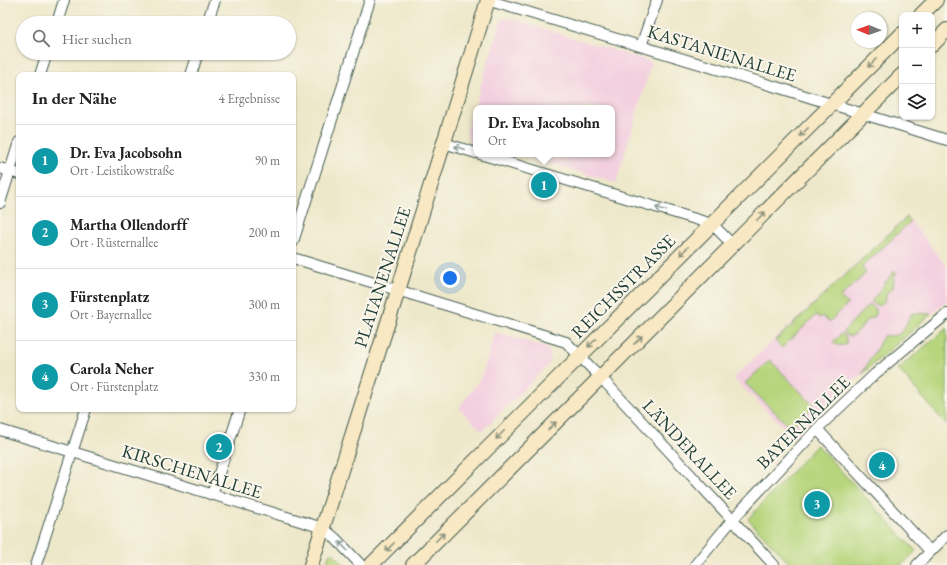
<!DOCTYPE html>
<html lang="de">
<head>
<meta charset="utf-8">
<style>
	:root { --surface:#fff; --page:#f2f2f2; --text:#222; --muted:#767676; --line:#e0e0e0; --accent:#ea580c }
	body { margin:0; font-family:"EB Garamond",serif; background:var(--page); color:var(--text) }
	.controls { position:absolute; right:12px; top:12px; display:grid; overflow:hidden; border-radius:8px; box-shadow:0 1px 3px #0004 }
	.controls button { width:36px; height:36px; display:grid; place-items:center; padding:0; border:0; border-bottom:1px solid var(--line); background:var(--surface); color:var(--text); font:20px sans-serif }
	.compass { position:absolute; left:851px; top:12px; width:36px; height:36px; border-radius:50%; background:var(--surface); box-shadow:0 1px 3px #0004; rotate:271deg }
	.you { position:absolute; left:450px; top:278px; width:14px; height:14px; margin:-10px; border:3px solid #fff; border-radius:50%; background:#1a73e8; box-shadow:0 0 0 6px #1a73e833 }
	.badge { display:grid; place-items:center; width:26px; height:26px; border-radius:50%; background:var(--accent); color:#fff; font-size:13px; font-weight:700 }
	.pin { position:absolute; translate:-50% -50%; border:2px solid #fff; box-shadow:0 1px 4px #0006 }
	.popup { position:absolute; left:473px; top:105px; width:142px; height:52px; box-sizing:border-box; display:grid; place-content:center; border-radius:8px; background:var(--surface); filter:drop-shadow(0 1px 3px #0005); font-size:13px; white-space:nowrap; color:var(--muted) }
	.popup b { font-size:15px; color:var(--text) }
	.popup::after { content:''; position:absolute; left:50%; top:100%; margin-left:-8px; border:8px solid transparent; border-top-color:var(--surface) }
	.list { margin:0; padding:0; list-style:none }
	h2 { display:flex; justify-content:space-between; align-items:center; height:52px; margin:0; padding:0 16px; font-size:17px }
	h2 small { font-size:13px; font-weight:400; color:var(--muted) }
	.list li { display:grid; grid-template-columns:26px 1fr auto; gap:12px; align-items:center; box-sizing:border-box; height:72px; padding:0 16px; border-top:1px solid var(--line) }
	.list b { display:block; font-size:15px; white-space:nowrap }
	.list p { margin:0; font-size:13px; white-space:nowrap; color:var(--muted) }
	.list em { font-size:13px; font-style:normal; color:var(--muted) }
	.icon { flex:none; width:22px; height:22px; fill:none; stroke:currentColor; stroke-width:2; stroke-linecap:round; stroke-linejoin:round }
	.map { position:relative; flex:none; width:947px; height:565px; overflow:hidden }
	.search { position:absolute; background:var(--surface); box-shadow:0 1px 3px #0004; left:16px; top:16px; width:280px; height:44px; display:flex; align-items:center; gap:10px; box-sizing:border-box; padding:0 14px; border-radius:22px; color:var(--muted); font-size:15px }
	.panel { position:absolute; background:var(--surface); box-shadow:0 1px 3px #0004; left:16px; top:72px; width:280px; height:340px; border-radius:8px }
	.map>svg:first-child { display:block }
	.built { fill:#f3cfdf }
	.green { fill:#b6d57c; stroke:#6a8958 }
	.lines { fill:none; stroke-linecap:round; stroke-linejoin:round }
	.street-casing { stroke:#3e574b; stroke-width:12 }
	.secondary-casing { stroke:#3e574b; stroke-width:16 }
	.street { stroke:#fff; stroke-width:10 }
	.secondary { stroke:#f8e8c3; stroke-width:14 }
	.oneway { stroke:#8c927c }
	.oneway2 { stroke:#8f9e9a }
	.labels { text-anchor:middle; dominant-baseline:central; stroke-width:4; stroke-linejoin:round; paint-order:stroke }
	.street-label { font-size:18px; fill:#1f3d34; stroke:#fbf7ec }
</style>
</head>
<body>
<div class="map">
<svg width="947" height="565" viewBox="0 0 947 565">
	<rect width="100%" height="100%" fill="#fbf7ec"/>
	<filter id="ink" filterUnits="userSpaceOnUse"><feTurbulence type="fractalNoise" baseFrequency=".025" numOctaves="2"/><feDisplacementMap in="SourceGraphic" scale="8" xChannelSelector="R" yChannelSelector="G"/><feConvolveMatrix kernelMatrix="1 2 1 2 8 2 1 2 1" color-interpolation-filters="sRGB"/></filter>
	<filter id="wash" filterUnits="userSpaceOnUse"><feTurbulence type="fractalNoise" baseFrequency=".012" numOctaves="4" result="noise"/><feDisplacementMap in="SourceGraphic" scale="16" xChannelSelector="R" yChannelSelector="G"/><feGaussianBlur stdDeviation="0.9" result="paint"/><feColorMatrix in="noise" values="0 0 0 0 0 0 0 0 0 0 0 0 0 0 0 0 0 1.4 0 .05"/><feComposite in="paint" operator="in"/></filter>
	<g filter="url(#wash)">
		<rect width="100%" height="100%" fill="#eee8cb"/>
		<!-- built -->
		<g class="built">
			<path d="M503,18H508L652,62L616,183L518,154H612V108H476V142L468,139L467,130L501,21Z"/>
			<path d="M907,216L947,267V301L879,358L795,438L733,378Z"/>
			<path d="M495,332L548,348L551,362L482,431L459,408L482,376Z"/>
		</g>
		<!-- green -->
		<g class="green">
			<path d="M907,217L910,222L862,267L866,273L840,297L848,304L829,322L822,316L820,318L816,315L782,348L775,341Z"/>
			<path d="M894,271L897,273L894,277L893,288C891,290 889,290 888,292C885,294 886,296 886,298C883,307 877,307 871,302Z"/>
			<path d="M869,304C872,306 875,308 876,311C876,316 871,318 867,320C860,327 853,344 843,332Z"/>
			<path d="M912,313L931,314L862,374L884,335C905,339 903,327 912,313Z"/>
			<path d="M947,328V423L946,424L898,369Z"/>
			<path d="M842,333L846,338V344C841,347 836,345 833,342Z"/>
			<path d="M770,360L814,406L791,428L745,383Z"/>
			<path d="M817,445L916,551L902,565H791L748,519Z"/>
			<path d="M333,553L345,565H326L329,554Z"/>
		</g>
	</g>
	<g filter="url(#ink)">
		<g class="lines">
			<!-- street casing -->
			<g class="street-casing">
				<g id="street">
					<path d="M487,0L783,89L947,140"/>
					<path d="M57,23L64,0"/>
					<path d="M207,23L215,0"/>
					<path d="M641,46L657,0"/>
					<path d="M40,75L47,53"/>
					<path d="M191,75L198,53"/>
					<path d="M444,143L476,153"/>
					<path d="M480,154L712,224L733,245"/>
					<path d="M0,168L19,174"/>
					<path d="M0,203L19,142"/>
					<path d="M293,242L370,0"/>
					<path d="M293,258L566,342L606,383L774,565"/>
					<path d="M0,430L323,528L335,538L361,565"/>
					<path d="M818,430L930,551"/>
					<path d="M212,495L240,409"/>
					<path d="M36,565L86,409"/>
					<path d="M695,565L732,520L822,424L875,374L914,341L947,314"/>
					<path d="M917,565L947,535"/>
				</g>
			</g>
			<!-- secondary casing -->
			<g class="secondary-casing">
				<g id="secondary">
					<path d="M921,15L936,0"/>
					<path d="M932,45L947,30"/>
					<path d="M311,565L402,278L488,0"/>
					<path d="M371,565L902,34"/>
					<path d="M413,565L902,75"/>
				</g>
			</g>
			<!-- street -->
			<use href="#street" class="street"/>
			<!-- secondary -->
			<use href="#secondary" class="secondary"/>
		</g>
		<!-- one-way arrows -->
		<defs><path id="oneway-shaft" d="M-6 0H5M1.5-3L5.5 0L1.5 3" fill="none" stroke-width="1.6" stroke-linecap="round" stroke-linejoin="round"/></defs>
		<g class="oneway">
			<use href="#oneway-shaft" transform="translate(872 63) rotate(135)"/>
			<use href="#oneway-shaft" transform="translate(804 132) rotate(135)"/>
			<use href="#oneway-shaft" transform="translate(761 216) rotate(-45)"/>
			<use href="#oneway-shaft" transform="translate(684 251) rotate(135)"/>
			<use href="#oneway-shaft" transform="translate(638 340) rotate(-45)"/>
			<use href="#oneway-shaft" transform="translate(592 343) rotate(135)"/>
			<use href="#oneway-shaft" transform="translate(552 426) rotate(-45)"/>
			<use href="#oneway-shaft" transform="translate(500 435) rotate(135)"/>
			<use href="#oneway-shaft" transform="translate(440 537) rotate(-45)"/>
			<use href="#oneway-shaft" transform="translate(390 547) rotate(135)"/>
		</g>
		<g class="oneway2">
			<use href="#oneway-shaft" transform="translate(460 148) rotate(-163)"/>
			<use href="#oneway-shaft" transform="translate(661 209) rotate(-163)"/>
			<use href="#oneway-shaft" transform="translate(343 546) rotate(-134)"/>
		</g>
	</g>
	<g class="labels">
		<!-- street labels -->
		<g class="street-label">
			<text transform="translate(722 53) rotate(17)">KASTANIENALLEE</text>
			<text transform="translate(382 277) rotate(-72)">PLATANENALLEE</text>
			<text transform="translate(623 286) rotate(-45)">REICHSSTRASSE</text>
			<text transform="translate(803 422) rotate(-45)">BAYERNALLEE</text>
			<text transform="translate(690 449) rotate(47)">LÄNDERALLEE</text>
			<text transform="translate(192 471) rotate(17)">KIRSCHENALLEE</text>
		</g>
	</g>
</svg>
<div class="controls">
<button>+</button>
<button>−</button>
<button><svg class="icon" aria-label="layers" viewBox="0 0 24 24"><path d="M12 4l9 5-9 5-9-5zM3 14l9 5 9-5"/></svg></button>
</div>
<svg class="compass" viewBox="-18 -18 36 36"><path d="M0-13l5 13h-10z" fill="#e53935"/><path d="M0 13l5-13h-10z" fill="#767676"/></svg>
<div class="you"></div>
<div class="pin badge" style="left:544px;top:185px;background:#0f9aa8">1</div>
<div class="popup"><b>Dr. Eva Jacobsohn</b>Ort</div>
<div class="pin badge" style="left:219px;top:447px;background:#0f9aa8">2</div>
<div class="pin badge" style="left:817px;top:504px;background:#0f9aa8">3</div>
<div class="pin badge" style="left:882px;top:465px;background:#0f9aa8">4</div>
<div class="search"><svg class="icon" aria-label="search" viewBox="0 0 24 24"><circle cx="10" cy="10" r="6"/><path d="M15 15l6 6"/></svg>Hier suchen</div>
<section class="panel">
<h2>In der Nähe<small>4 Ergebnisse</small></h2>
<ul class="list">
<li><span class="badge" style="background:#0f9aa8">1</span><div><b>Dr. Eva Jacobsohn</b><p>Ort · Leistikowstraße</p></div><em>90 m</em></li>
<li><span class="badge" style="background:#0f9aa8">2</span><div><b>Martha Ollendorff</b><p>Ort · Rüsternallee</p></div><em>200 m</em></li>
<li><span class="badge" style="background:#0f9aa8">3</span><div><b>Fürstenplatz</b><p>Ort · Bayernallee</p></div><em>300 m</em></li>
<li><span class="badge" style="background:#0f9aa8">4</span><div><b>Carola Neher</b><p>Ort · Fürstenplatz</p></div><em>330 m</em></li>
</ul>
</section>
</div>
</body>
</html>
